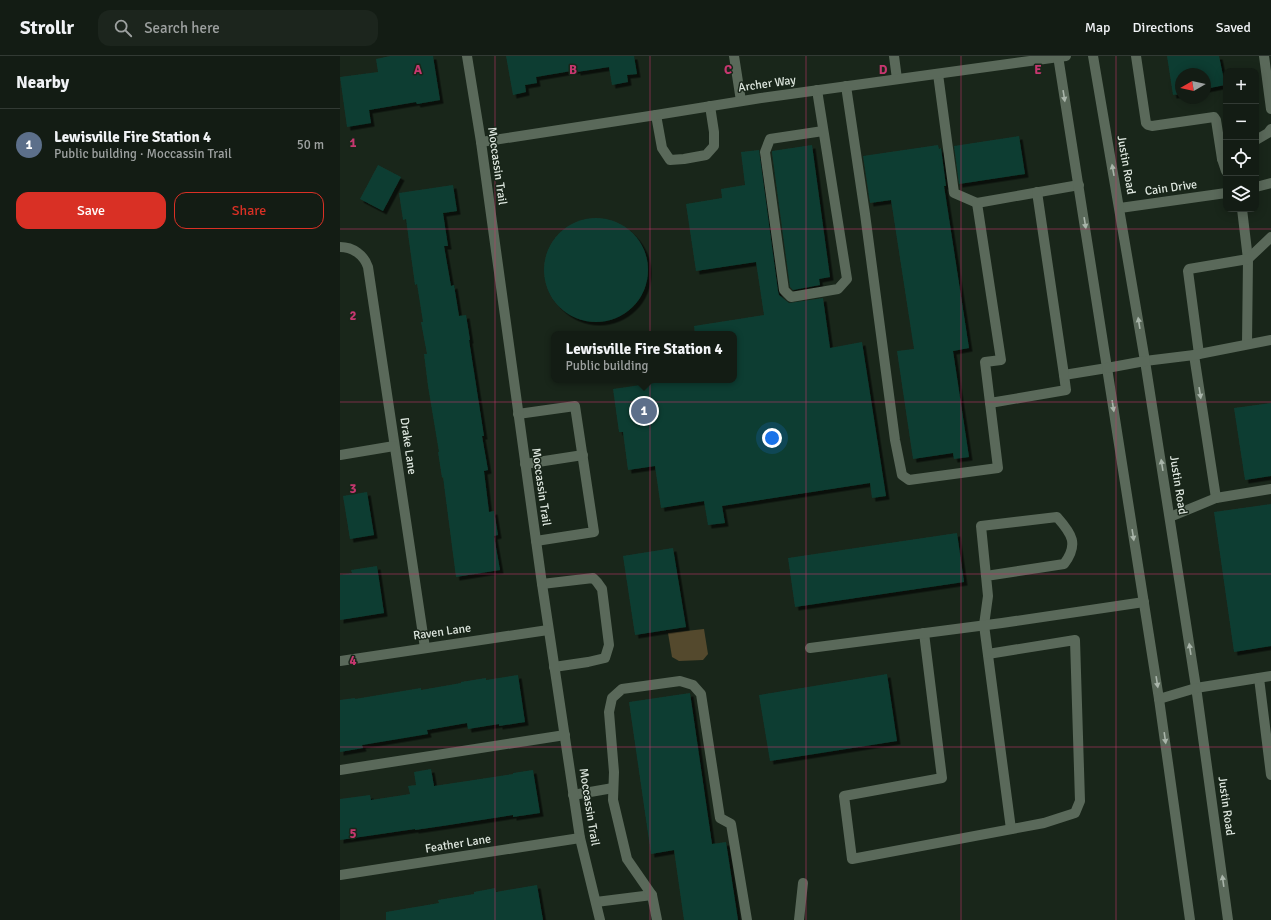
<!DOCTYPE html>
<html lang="en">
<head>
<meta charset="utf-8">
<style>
	:root { --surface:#131c14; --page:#1c251d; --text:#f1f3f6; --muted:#9da1a0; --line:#323a34; --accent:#d93025 }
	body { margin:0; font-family:Signika,sans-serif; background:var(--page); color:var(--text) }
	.controls { position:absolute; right:12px; top:12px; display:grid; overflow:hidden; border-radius:8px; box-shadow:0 2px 10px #0003 }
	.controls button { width:36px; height:36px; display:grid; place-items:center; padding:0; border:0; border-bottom:1px solid var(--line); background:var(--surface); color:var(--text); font:20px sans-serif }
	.compass { position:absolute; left:835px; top:12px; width:36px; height:36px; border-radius:50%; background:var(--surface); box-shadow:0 2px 10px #0003; rotate:261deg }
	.you { position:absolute; left:432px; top:382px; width:14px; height:14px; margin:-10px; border:3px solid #fff; border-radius:50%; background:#1a73e8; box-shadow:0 0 0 6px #1a73e833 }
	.badge { display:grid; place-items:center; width:26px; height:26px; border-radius:50%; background:var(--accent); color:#fff; font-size:13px; font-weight:700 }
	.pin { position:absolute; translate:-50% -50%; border:2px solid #fff; box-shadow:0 1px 4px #0006 }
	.popup { position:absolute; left:211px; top:275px; width:186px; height:52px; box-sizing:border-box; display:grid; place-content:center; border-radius:8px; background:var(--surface); filter:drop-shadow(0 1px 3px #0005); font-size:13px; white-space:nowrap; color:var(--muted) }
	.popup b { font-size:15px; color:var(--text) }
	.popup::after { content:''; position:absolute; left:50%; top:100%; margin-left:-8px; border:8px solid transparent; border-top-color:var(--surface) }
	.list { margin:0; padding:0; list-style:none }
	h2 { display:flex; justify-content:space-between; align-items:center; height:52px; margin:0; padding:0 16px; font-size:17px }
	h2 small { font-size:13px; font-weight:400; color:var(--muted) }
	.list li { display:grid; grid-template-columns:26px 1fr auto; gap:12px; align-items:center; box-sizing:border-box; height:72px; padding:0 16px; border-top:1px solid var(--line) }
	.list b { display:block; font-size:15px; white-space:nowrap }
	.list p { margin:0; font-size:13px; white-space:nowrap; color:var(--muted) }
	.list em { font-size:13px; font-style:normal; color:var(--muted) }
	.actions { display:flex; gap:8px; padding:12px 16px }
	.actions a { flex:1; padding:9px 0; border:1px solid var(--accent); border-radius:12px; text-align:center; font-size:14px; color:var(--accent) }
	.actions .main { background:var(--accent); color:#fff }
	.icon { flex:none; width:22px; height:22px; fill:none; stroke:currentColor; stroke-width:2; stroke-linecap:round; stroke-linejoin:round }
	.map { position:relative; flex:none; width:931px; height:864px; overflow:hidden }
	header { display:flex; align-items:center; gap:24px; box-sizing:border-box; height:56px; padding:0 20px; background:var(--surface); border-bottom:1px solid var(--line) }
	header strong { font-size:19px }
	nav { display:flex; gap:22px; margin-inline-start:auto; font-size:14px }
	.search { width:280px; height:36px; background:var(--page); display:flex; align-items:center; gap:10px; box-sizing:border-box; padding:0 14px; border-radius:12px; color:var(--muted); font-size:15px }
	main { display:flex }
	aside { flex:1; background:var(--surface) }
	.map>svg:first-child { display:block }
	.green { fill:#54492d }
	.building { fill:#103d32; filter:url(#shadow) }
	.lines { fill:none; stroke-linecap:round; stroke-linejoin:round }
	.lane { stroke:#5a695a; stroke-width:10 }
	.street { stroke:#5a695a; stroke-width:10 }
	.secondary { stroke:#5a695a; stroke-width:10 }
	.oneway { fill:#a9b5aa }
	.grid { fill:none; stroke:#c6376f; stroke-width:1; stroke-opacity:0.55 }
	.labels { text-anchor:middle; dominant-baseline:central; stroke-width:3; stroke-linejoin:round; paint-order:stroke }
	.street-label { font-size:12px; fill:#dee7df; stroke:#19261a }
	.grid-label { font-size:13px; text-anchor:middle; font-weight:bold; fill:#c6376f; stroke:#19261a; stroke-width:3; stroke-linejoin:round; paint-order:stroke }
</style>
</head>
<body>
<header>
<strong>Strollr</strong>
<div class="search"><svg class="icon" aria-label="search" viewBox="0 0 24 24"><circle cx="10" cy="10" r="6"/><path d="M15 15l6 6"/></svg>Search here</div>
<nav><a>Map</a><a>Directions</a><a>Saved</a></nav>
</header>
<main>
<aside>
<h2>Nearby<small></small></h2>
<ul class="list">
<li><span class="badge" style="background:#5c6f8a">1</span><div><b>Lewisville Fire Station 4</b><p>Public building · Moccassin Trail</p></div><em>50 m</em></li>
</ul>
<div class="actions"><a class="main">Save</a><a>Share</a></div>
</aside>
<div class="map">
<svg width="931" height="864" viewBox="0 0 931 864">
	<defs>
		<filter id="shadow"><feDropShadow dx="3.5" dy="3.5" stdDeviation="0" flood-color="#0009"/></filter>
	</defs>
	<rect width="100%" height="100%" fill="#19261a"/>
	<!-- green -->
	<path class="green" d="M364,573L368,598L363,604L339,605L332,601L328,577Z"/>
	<!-- building -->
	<g class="building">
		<path d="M50,0H93L100,44L77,48L76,46L29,54L31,67L7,71L0,21L38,16L36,3Z"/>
		<path d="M166,0H294L297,18L287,19L288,26L272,29L269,11L237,16V14L196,21L197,27L185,29L186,36L173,39Z"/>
		<path d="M827,0H879L885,29L865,33V18H841V38L833,39Z"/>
		<path d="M679,80L685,118L619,128L614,90Z"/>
		<path d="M472,89L490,221L479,223L480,229L453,234L450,231L432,97V95Z"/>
		<path d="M598,89L599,93L601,92L606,130H604L629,292L613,295L629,401L614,403L613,397L573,403L557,295L574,293L551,144L530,147L523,100Z"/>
		<path d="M419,94L438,235L439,239L449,247L483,242L490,292L522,286L546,440L532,442L530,427L382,450L385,467L368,469L364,445L321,452L315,410L288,414L283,376H279L273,333L335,324H394V278H355L354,270L424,259L416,206L356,215L346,148L382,142L381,133L405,129L401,96Z"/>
		<path d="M38,109L61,121L43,155L20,143Z"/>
		<path d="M113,129L117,155L103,157L108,190H104L111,230L114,229L119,260L126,259L130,284H129L144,380H142L148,414L144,415L149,456L154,455L158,479L154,480L160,514L116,521L103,421L102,422L98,396H99L88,330L84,298H87L81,266H83L77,228L75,229L66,163L63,164L59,137Z"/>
		<circle cx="256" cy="214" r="52"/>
		<path d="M931,347V420L905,424L894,352Z"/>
		<path d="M27,436L34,479L10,483L3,440Z"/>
		<path d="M931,448V590L894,596L874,456Z"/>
		<path d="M617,477L624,526L455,551L448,502Z"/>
		<path d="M333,492L346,571L295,579L283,500Z"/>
		<path d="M37,510L44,557L0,564V519L12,517L11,514Z"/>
		<path d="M547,618L557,685L430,705L419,639Z"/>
		<path d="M178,619L185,666L159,670V668L128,673L127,667L87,674L88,678L22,689L23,692L0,696V644L15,642V643L81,632V634L121,627V626L146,622V624Z"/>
		<path d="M350,637L372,788L386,786L398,864H344L334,794L311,798L289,646Z"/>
		<path d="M91,713L94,730L173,718V717L193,714L200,757L173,761V759L109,769L75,774V773L0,784V743L30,739L31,744L70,738L68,730L76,729L74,716Z"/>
		<path d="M197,829L203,864H46V856L99,847L98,844L134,838V836L155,832L156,836Z"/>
	</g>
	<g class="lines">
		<!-- lane -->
		<g class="lane">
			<path d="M394,0L401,45"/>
			<path d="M554,0L557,23"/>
			<path d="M796,0L806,67L808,69L812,70L874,61L876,64L882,103"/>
			<path d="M924,0L931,53"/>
			<path d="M598,18L614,137L637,147"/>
			<path d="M506,30L525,158L555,384L562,419L569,424L658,412L650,347"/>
			<path d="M477,34L507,223L498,233L451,241L444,234L425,96L430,83L483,75"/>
			<path d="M316,59L322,92L330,104L344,103L366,99L374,90V76L370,50"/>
			<path d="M916,84L928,77L931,73"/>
			<path d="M886,101L882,103L886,115"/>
			<path d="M739,129L637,147L661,304L645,306L650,347L726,334L724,319L767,312"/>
			<path d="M697,136L724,319"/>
			<path d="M902,153L908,203L907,288"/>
			<path d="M859,298L848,215L849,213L908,203L931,181"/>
			<path d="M854,299L876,442"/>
			<path d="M805,305L854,299L931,284"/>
			<path d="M178,358L235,350L254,476L196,485"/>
			<path d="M185,408L243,399"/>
			<path d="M830,461L876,442L931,433"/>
			<path d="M646,520L724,508C739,488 732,478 717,461L641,470L648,540L644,569L671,773"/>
			<path d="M202,528L253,522L257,526L262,533L269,589L265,602L248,606L214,611"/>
			<path d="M584,577L602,722L504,740L512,803L704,767L735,757L740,745L735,584L648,598"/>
			<path d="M470,592L662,567L804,546"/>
			<path d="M919,622L931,719"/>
			<path d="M856,632L931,620"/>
			<path d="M0,714L225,679"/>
			<path d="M233,739L273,732"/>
			<path d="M256,846L312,839"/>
			<path d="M317,864L312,839L287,803L273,744L274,716L269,656L272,642L282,633L340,625L353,629L361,638L380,762L391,768L407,864"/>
			<path d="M459,864L463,827"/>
		</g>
		<!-- street -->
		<g class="street">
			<path d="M127,0L141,86L202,528L240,782L260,864"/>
			<path d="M141,86L316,59L421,42L726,0"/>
			<path d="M916,131L931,127"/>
			<path d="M780,152L886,137"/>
			<path d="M0,191C13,191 24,199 28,211L85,592"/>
			<path d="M0,399L54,390"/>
			<path d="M0,605L208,574"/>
			<path d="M0,819L240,782"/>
		</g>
		<!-- secondary -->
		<g class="secondary">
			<path d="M718,0L819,643L850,864"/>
			<path d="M753,0L805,305L857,638L888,864"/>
			<path d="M767,312L805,305"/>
			<path d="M819,643L856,632"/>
		</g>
	</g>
	<!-- one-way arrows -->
	<defs><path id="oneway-solid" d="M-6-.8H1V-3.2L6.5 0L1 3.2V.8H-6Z"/></defs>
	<g class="oneway">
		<use href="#oneway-solid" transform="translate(724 40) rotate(81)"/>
		<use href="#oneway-solid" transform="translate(773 114) rotate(-100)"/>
		<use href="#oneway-solid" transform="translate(745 167) rotate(81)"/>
		<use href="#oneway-solid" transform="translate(799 267) rotate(-99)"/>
		<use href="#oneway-solid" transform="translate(860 337) rotate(81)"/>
		<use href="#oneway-solid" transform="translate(773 350) rotate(81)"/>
		<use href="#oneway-solid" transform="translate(822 409) rotate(-99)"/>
		<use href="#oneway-solid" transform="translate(793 479) rotate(81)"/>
		<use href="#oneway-solid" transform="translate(850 593) rotate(-99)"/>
		<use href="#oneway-solid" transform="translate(817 626) rotate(81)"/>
		<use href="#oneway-solid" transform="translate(825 682) rotate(82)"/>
		<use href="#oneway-solid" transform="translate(883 825) rotate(-98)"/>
	</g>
	<!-- grid -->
	<path class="grid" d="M155,0V864M310,0V864M466,0V864M621,0V864M776,0V864M0,173H931M0,346H931M0,518H931M0,691H931"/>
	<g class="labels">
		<!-- street labels -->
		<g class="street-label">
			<text transform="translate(427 28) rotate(-8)">Archer Way</text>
			<text transform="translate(786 109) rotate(80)">Justin Road</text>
			<text transform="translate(157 110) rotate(82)">Moccassin Trail</text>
			<text transform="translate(831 132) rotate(-8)">Cain Drive</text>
			<text transform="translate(68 390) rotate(82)">Drake Lane</text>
			<text transform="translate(838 429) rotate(81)">Justin Road</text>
			<text transform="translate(201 431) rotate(82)">Moccassin Trail</text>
			<text transform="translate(102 576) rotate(-8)">Raven Lane</text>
			<text transform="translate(886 750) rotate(82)">Justin Road</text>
			<text transform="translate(249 751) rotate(81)">Moccassin Trail</text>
			<text transform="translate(118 788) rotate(-9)">Feather Lane</text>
		</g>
	</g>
	<g class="grid-label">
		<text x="78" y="18">A</text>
		<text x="233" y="18">B</text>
		<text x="388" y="18">C</text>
		<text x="543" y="18">D</text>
		<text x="698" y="18">E</text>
		<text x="13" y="91">1</text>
		<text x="13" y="264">2</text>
		<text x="13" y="437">3</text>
		<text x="13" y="609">4</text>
		<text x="13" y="782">5</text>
	</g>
</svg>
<div class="controls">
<button>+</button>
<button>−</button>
<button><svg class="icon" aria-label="locate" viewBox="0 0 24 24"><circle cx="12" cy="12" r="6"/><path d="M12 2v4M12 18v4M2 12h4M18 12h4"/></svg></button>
<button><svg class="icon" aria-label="layers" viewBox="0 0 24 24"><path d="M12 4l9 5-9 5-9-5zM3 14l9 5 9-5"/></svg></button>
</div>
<svg class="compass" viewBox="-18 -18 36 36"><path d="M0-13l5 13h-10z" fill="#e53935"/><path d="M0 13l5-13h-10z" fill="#9da1a0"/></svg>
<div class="you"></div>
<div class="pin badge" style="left:304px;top:355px;background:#5c6f8a">1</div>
<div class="popup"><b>Lewisville Fire Station 4</b>Public building</div>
</div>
</main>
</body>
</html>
